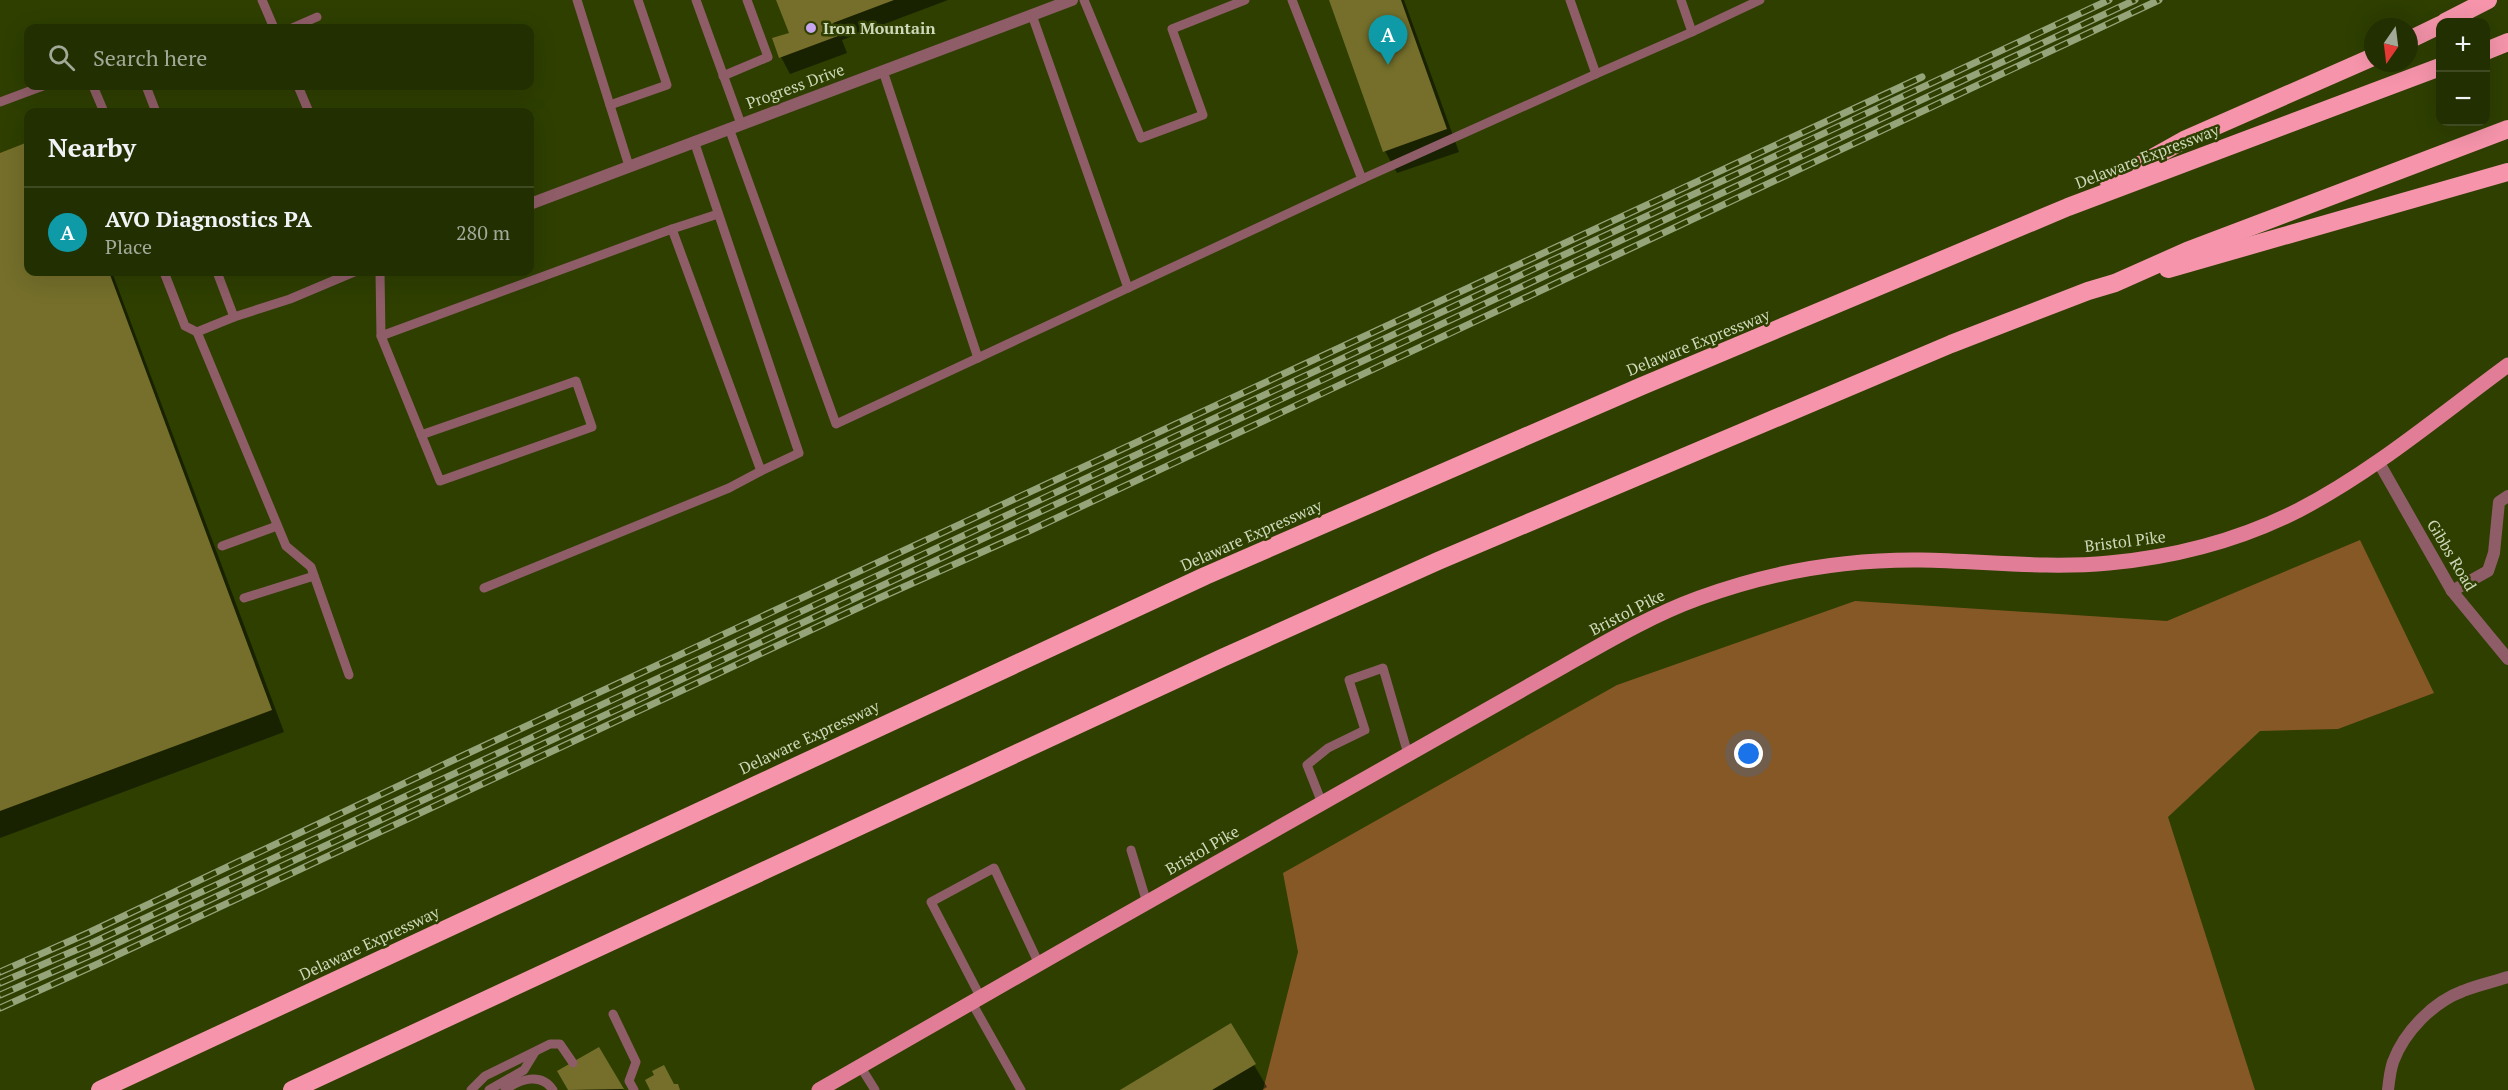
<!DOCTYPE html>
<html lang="en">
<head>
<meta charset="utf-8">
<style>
	:root { --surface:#222f00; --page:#2a370a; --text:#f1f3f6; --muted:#a2a999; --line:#3f4a22; --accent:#e69b98 }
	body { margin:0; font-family:"PT Serif",serif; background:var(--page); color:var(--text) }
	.controls { position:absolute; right:18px; top:18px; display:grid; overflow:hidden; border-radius:12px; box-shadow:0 6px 24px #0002 }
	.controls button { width:54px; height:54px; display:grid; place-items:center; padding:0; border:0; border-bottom:2px solid var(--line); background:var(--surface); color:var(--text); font:30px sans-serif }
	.compass { position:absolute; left:2364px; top:18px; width:54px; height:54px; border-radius:50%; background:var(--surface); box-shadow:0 6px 24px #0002; rotate:194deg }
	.you { position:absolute; left:1749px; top:754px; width:21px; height:21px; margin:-15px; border:4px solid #fff; border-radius:50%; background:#1a73e8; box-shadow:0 0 0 9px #1a73e833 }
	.badge { display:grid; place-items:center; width:39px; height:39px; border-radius:50%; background:var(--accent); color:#fff; font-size:20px; font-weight:700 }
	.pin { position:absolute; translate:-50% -50px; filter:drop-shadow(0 2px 3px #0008) }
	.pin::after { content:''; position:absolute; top:32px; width:21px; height:18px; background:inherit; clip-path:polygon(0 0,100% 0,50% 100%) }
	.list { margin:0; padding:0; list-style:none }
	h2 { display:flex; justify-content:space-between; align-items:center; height:78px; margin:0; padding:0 24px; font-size:26px }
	h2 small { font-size:20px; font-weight:400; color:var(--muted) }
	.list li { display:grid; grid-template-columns:39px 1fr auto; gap:18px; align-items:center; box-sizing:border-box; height:90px; padding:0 24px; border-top:2px solid var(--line) }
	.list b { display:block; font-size:22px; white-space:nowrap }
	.list p { margin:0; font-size:20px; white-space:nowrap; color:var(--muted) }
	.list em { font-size:20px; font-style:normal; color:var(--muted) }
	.icon { flex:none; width:33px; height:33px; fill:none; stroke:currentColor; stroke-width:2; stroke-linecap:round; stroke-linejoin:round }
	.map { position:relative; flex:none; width:2508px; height:1090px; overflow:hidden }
	.search { position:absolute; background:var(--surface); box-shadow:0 6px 24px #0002; left:24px; top:24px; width:510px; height:66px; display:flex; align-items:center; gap:15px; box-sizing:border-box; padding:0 21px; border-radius:12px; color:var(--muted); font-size:22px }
	.panel { position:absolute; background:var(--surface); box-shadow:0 6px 24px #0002; left:24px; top:108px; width:510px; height:168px; border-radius:12px }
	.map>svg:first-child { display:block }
	.forest { fill:#865826 }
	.shadow { fill:#0007 }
	.building { fill:#756f2b }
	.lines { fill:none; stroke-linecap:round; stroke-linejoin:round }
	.service { stroke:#8f5d68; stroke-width:9 }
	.minor { stroke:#8f5d68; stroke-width:12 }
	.primary { stroke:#e27d97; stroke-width:15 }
	.motorway { stroke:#f594ab; stroke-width:18 }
	.rail-casing { stroke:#96a47a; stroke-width:7 }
	.rail { stroke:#2e3f00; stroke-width:4.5; stroke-dasharray:14; stroke-linecap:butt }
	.poi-dot { fill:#c7a6ef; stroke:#2e3f00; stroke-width:2 }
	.labels { text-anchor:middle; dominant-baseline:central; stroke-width:5; stroke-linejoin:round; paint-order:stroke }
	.poi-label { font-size:16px; font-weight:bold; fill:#cdd9ba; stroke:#2e3f00; text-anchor:start }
	.street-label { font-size:16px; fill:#cdd9ba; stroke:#2e3f00 }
</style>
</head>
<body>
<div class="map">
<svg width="2508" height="1090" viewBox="0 0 2508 1090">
	<rect width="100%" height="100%" fill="#2e3f00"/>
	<!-- forest -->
	<path class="forest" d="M2360,540L2434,693L2338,729L2260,731L2168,817L2255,1090H1263L1298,952L1283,873L1617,685L1855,601L2167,621Z"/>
	<!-- shadow -->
	<g class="shadow">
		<path d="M778,0H948L842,40L847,53L790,74L781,57L790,33Z"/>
		<path d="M1331,0H1404L1459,152L1397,173L1385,151Z"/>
		<path d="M28,144V272H112L284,732L0,838V154Z"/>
		<path d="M599,1049L623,1090H568L559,1072Z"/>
		<path d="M1254,1065L1267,1087L1262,1090H1123Z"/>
	</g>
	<!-- building -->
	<g class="building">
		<path d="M776,0H894L833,23L838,36L779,58L772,38L789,33Z"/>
		<path d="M1329,0H1401L1447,129L1383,152Z"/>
		<path d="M28,142V272H109L272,710L0,811V153Z"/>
		<path d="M1231,1023L1256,1064L1212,1090H1120Z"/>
		<path d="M599,1047L624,1089L568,1090L557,1071Z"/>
		<path d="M664,1065L674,1084H678L680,1090H650L645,1080L654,1075L652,1071Z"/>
	</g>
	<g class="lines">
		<!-- service -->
		<g class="service">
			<path d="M262,0L274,28"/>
			<path d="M577,0L629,166"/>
			<path d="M696,0L741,124"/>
			<path d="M1084,0L1141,138L1203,115L1172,29L1245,0"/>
			<path d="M1570,0L1596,74L1692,32L1681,0"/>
			<path d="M1032,15L1128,288"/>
			<path d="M292,28L317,17"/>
			<path d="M1692,32L1760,0"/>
			<path d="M883,71L978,358"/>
			<path d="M723,76L768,57L747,0"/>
			<path d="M93,86L104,112"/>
			<path d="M146,86L156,112"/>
			<path d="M298,86L309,112"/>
			<path d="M0,102L43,86"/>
			<path d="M610,105L667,85L638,0"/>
			<path d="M729,128L836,424L1362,179L1292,0"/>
			<path d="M1362,179L1596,74"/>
			<path d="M672,229L718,214"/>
			<path d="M164,272L185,326L197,332"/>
			<path d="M217,272L234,317"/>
			<path d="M380,272L381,336"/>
			<path d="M421,435L576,381L592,427L440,481L381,336L672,229L761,471L799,453L694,141"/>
			<path d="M222,546L277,526"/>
			<path d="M484,588L729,488L761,471"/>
			<path d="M244,598L314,576"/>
			<path d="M349,675L311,567L286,546L197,332L234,317L290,299L354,272"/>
			<path d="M1322,803L1307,765L1328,748L1365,730L1349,680L1383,668L1408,754"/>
			<path d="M1131,850L1147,903"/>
			<path d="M981,998L931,902L994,868L1039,964"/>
			<path d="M972,1003L1021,1090"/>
			<path d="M613,1014L636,1062L629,1081L634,1090"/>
			<path d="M860,1066L875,1090"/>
			<path d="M471,1090L485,1076L550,1044H560L573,1063"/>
			<path d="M489,1090L524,1070L535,1052"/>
			<path d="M505,1090C520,1079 541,1072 553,1090"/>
		</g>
		<!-- minor -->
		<g class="minor">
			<path d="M530,204L1072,0"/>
			<path d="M2378,461L2452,591L2508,659"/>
			<path d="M2452,591L2488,571L2494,553L2499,502L2508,496"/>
			<path d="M2388,1090C2389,1081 2390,1071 2393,1062C2404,1032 2433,1002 2463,991C2478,985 2493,982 2508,977"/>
		</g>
		<!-- primary -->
		<path class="primary" d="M819,1090C1012,979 1206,868 1400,759C1455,728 1510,697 1564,666C1608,641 1652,615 1699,598C1770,572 1845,559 1921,560C1984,561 2046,569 2109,563C2174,557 2240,540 2299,510C2374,471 2440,415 2508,365"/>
		<!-- motorway -->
		<g class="motorway">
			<path d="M2445,22L2488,0"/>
			<path d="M2409,40L2440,25"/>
			<path d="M2486,51L2508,42"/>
			<path d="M2109,182L2184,140L2373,57"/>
			<path d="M2168,269L2508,172"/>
			<path d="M100,1090L1205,576L1642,386L2068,207L2440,67"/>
			<path d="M292,1090L1222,658L1438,561L1951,344L2088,291L2115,283L2187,251L2508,129"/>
		</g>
		<!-- rail casing -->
		<g class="rail-casing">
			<g id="rail">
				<path d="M0,972L88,933L462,756L1922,77"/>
				<path d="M0,983L92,943L2109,0"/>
				<path d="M0,995L98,952L2135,0"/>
				<path d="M0,1008L102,962L877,599L1029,531L2159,0"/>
			</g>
		</g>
		<!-- rail -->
		<use href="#rail" class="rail"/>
	</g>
	<!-- markers -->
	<circle class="poi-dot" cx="811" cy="28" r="6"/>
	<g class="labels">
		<!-- poi labels -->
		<g class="poi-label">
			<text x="823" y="28">Iron Mountain</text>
		</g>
		<!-- street labels -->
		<g class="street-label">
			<text transform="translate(795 86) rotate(-20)">Progress Drive</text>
			<text transform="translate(2147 156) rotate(-21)">Delaware Expressway</text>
			<text transform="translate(1698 342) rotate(-22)">Delaware Expressway</text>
			<text transform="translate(1251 535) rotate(-24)">Delaware Expressway</text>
			<text transform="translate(2125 541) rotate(-7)">Bristol Pike</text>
			<text transform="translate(2452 555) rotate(59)">Gibbs Road</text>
			<text transform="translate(1627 612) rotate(-27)">Bristol Pike</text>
			<text transform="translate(809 737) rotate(-25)">Delaware Expressway</text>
			<text transform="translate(1202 850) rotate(-30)">Bristol Pike</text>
			<text transform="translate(369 943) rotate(-25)">Delaware Expressway</text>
		</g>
	</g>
</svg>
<div class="controls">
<button>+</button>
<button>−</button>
</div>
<svg class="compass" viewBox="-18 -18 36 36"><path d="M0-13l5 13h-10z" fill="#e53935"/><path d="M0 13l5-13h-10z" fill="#a2a999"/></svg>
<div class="you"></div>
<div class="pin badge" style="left:1388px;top:65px;background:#0f9aa8">A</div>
<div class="search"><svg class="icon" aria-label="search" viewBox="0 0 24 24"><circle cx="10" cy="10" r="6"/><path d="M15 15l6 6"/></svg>Search here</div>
<section class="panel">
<h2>Nearby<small></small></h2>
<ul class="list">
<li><span class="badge" style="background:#0f9aa8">A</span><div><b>AVO Diagnostics PA</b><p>Place</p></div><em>280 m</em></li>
</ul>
</section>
</div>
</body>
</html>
